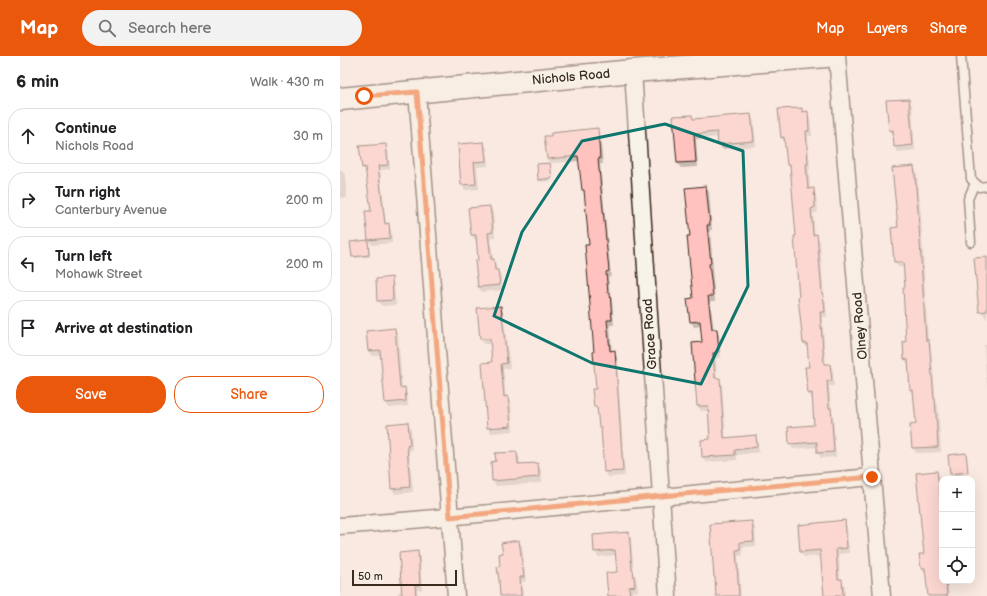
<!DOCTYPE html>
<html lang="en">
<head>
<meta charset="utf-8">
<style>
	:root { --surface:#fff; --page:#f2f2f2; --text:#202124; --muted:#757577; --line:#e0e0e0; --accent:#ea580c }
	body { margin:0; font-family:"Balsamiq Sans",sans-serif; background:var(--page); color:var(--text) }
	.controls { position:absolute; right:12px; bottom:12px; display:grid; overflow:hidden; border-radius:8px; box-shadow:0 4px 16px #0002 }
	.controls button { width:36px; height:36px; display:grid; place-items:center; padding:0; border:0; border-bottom:1px solid var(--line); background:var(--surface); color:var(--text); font:20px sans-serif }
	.scale { position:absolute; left:12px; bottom:10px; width:105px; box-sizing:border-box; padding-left:4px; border:2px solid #3b2a1e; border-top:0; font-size:11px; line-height:14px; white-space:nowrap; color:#3b2a1e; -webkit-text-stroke:3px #f7f3e8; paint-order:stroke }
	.stop { position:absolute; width:12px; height:12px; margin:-9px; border:3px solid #ea580c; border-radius:50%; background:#fff }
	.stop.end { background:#ea580c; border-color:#fff; box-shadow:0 1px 4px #0008 }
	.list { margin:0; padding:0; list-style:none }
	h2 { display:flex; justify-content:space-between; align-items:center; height:52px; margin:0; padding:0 16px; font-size:17px }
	h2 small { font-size:13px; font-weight:400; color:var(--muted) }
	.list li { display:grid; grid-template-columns:26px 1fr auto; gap:12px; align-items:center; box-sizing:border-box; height:56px; margin:0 8px 8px; padding:0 8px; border:1px solid var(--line); border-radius:16px }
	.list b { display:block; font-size:15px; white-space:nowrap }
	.list p { margin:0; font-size:13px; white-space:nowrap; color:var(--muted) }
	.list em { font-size:13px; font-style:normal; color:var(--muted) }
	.actions { display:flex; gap:8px; padding:12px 16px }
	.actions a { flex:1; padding:9px 0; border:1px solid var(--accent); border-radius:16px; text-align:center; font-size:14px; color:var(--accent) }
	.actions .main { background:var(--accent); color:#fff }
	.icon { flex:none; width:22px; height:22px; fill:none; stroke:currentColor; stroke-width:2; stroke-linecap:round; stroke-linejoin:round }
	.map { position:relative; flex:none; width:647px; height:540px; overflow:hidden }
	header { display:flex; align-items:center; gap:24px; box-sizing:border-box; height:56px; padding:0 20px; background:var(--accent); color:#fff }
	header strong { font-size:19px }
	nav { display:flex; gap:22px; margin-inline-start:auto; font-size:14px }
	.search { width:280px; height:36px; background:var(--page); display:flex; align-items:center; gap:10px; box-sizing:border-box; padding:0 14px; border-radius:22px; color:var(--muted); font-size:15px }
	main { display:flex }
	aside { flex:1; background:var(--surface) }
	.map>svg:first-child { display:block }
	.shadow { fill:#0003; fill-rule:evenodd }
	.building { fill:#ffc2bf; stroke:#3b2a1e }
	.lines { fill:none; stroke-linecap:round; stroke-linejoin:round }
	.lane-casing { stroke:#3b2a1e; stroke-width:11 }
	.street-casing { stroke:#3b2a1e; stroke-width:19 }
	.secondary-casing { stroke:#3b2a1e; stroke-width:25 }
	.lane { stroke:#f7f3e8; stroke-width:8 }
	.street { stroke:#f7f3e8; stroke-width:16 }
	.secondary { stroke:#f7f3e8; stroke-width:22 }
	.route { stroke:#ea580c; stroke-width:5 }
	.marked { fill:none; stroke:#0f766e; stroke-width:3; stroke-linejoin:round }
	.labels { text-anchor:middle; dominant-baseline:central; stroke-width:3; stroke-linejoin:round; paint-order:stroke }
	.street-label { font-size:13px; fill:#3b2a1e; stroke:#f7f3e8 }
</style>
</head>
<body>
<header>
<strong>Map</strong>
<div class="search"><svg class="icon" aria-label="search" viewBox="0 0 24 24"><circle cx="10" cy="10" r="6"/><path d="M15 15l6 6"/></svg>Search here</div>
<nav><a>Map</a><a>Layers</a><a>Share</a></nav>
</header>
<main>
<aside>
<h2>6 min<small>Walk · 430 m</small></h2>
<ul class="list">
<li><svg class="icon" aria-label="ahead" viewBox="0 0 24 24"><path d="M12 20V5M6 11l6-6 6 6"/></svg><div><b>Continue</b><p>Nichols Road</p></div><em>30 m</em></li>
<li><svg class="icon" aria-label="right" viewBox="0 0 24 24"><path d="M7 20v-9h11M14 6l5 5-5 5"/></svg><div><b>Turn right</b><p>Canterbury Avenue</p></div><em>200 m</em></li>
<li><svg class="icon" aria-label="left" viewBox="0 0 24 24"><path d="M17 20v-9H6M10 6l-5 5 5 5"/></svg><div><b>Turn left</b><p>Mohawk Street</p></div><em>200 m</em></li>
<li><svg class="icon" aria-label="arrive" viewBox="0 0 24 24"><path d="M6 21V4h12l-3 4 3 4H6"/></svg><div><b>Arrive at destination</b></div></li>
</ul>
<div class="actions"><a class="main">Save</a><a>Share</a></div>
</aside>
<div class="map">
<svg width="647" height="540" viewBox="0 0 647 540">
	<rect width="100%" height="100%" fill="#f9e9e0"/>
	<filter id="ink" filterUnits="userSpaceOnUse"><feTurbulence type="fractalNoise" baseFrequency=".025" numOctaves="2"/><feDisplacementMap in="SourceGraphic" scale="8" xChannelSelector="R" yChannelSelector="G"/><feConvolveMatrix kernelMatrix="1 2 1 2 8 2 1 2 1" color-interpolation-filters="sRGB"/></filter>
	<g filter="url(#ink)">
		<!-- shadow -->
		<g class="shadow">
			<path d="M569,44L572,49L575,94L558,96L555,90L554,79H553L550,74Z"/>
			<path d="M461,53L464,57L467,56L470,62L472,80H468L470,113H469L470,133H473L476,138L478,156L473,158L475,180L477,179L480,185L484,242L486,245L487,261H482L486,309H490L493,314L494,330H489L492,356L493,358L496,401L481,402L478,397V391L453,393L450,387L475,370L474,343H472L469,337L470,312L468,292L464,287L457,181L451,114L448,109L445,87L442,81Z"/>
			<path d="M411,59L414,65L416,90L382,93L379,88V81L356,83L358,111L341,112L337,107L352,60L354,64Z"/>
			<path d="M257,74L260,79L263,108H260L271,220L268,221L270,239L272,243L274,269H270L272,296H274L277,301L285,420L268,421L265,415L262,374L260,371L258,356L255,351L257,334L250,190L245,138L243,134L240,105L211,107L208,102Z"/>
			<path d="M144,87L147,92L148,110L137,111L139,133L125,134L122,129Z"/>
			<path d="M45,89L48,93L50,113L40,114L46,168H48L51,173L52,187L32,189L29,184L32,155L26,116H25L23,111Z"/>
			<path d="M210,108L211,111L212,125L200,126L199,124Z"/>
			<path d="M574,111L577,117L581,161L588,285L591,290L596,346L598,349L601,396L576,397L573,392L577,369L575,339L571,334L569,309L568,308L565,303L567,287L566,232L564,211H558L555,206L559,172ZM588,289H590L595,348H593Z"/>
			<path d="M0,114H2L5,119L7,142H0Z"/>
			<path d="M366,131L369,136L372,174H370L373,212H372L375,245H370L374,274H376L379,279L381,301L376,302L377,323H379L382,328L386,383L415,380L418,385L419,396L397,399V404L366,406L363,401L362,385L371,384L369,355H361L358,350L353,288L363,287L361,270L354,271L351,265L354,243L351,181Z"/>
			<path d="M150,151L153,156L155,181L151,182L153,204L156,210L157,215H158L161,220L162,234L142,236L138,230L139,205L137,184H135L132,179Z"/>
			<path d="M27,185L29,188L30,201L14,202L13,200Z"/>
			<path d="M647,202V264L639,250Z"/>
			<path d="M51,222L54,228L56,249L42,250L38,245Z"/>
			<path d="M160,251L163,256L170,312L163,313L166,342L168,341L171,347L173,375L151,377L148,372L153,307L151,288H144L141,283L139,253Z"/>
			<path d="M55,273L58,278L62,332H64L67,338L68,350L49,352L46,347L41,299L32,300L29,295Z"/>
			<path d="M644,289H647V332Z"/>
			<path d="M68,367L71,372L72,394L69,395L73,436L55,438L52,432Z"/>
			<path d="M176,397L180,402V409L198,408L201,413L202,427L156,430L153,425L157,406Z"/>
			<path d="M625,398L627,401L628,418L612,420L611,418Z"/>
			<path d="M597,416L600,421L602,440V525H608L609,540H588L586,517H585L582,512L580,499L586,498Z"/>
			<path d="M504,465L507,471L509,497L499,498L500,524H502L505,530V540H485L482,500L464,501L461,496Z"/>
			<path d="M412,466L415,471L416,490L402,491L403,499L398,500L401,540H377L371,469Z"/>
			<path d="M288,477L291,482L294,518L296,521L298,535L292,536V540H269L278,517L276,499L258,501L255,495Z"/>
			<path d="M179,486L182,490L186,525L182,526L183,540H161V511L164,498Z"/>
			<path d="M77,496L80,502L82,534H77L78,540H58V536H62Z"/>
			<path d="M0,514L2,537H0Z"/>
		</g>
		<!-- building -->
		<g class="building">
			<path d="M569,43L573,89L554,91L553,74L549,75L546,44Z"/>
			<path d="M462,52V56L468,55L469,75H466L468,108H466L468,133L474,132L475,151L471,153L473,179L477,178L482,238H483L485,256H480L484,308H490L492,325H487L489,352H491L494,396L477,397V386L449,388L448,371L474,369L472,337L468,338L465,311H469L467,287H463L458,241H459L454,180H456L450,109H447L444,81L441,82L438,53Z"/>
			<path d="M411,58L414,85L378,88L377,76L354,78L356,106L337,107L333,60L352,59L353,63Z"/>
			<path d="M258,72L260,103H258L269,215L266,216L268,237L270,236L272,264H267L270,295L275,294L283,415L264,416L261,371H259L257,351H254L252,333H256L253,296H254L245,189H249L244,134H242L238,100L207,103L204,80H211V77Z"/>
			<path d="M144,86L146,105L134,106L136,128L121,129L118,88Z"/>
			<path d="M46,88L48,109L38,110L45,168L49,167L50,182L28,184L25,155H31L25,111L22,112L19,90Z"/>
			<path d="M210,107L212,122L198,124L197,108Z"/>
			<path d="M574,110L578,155L586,284H589L594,343H595L598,391L572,392L570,369L576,368L573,334H570L568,304L564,303L563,286H566L563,231H565L563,206H554L551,172L558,171L552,112Z"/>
			<path d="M366,130L370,169H367L371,207L369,208L373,240H368L372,273H377L379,296L373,297L375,322H380L384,382L416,379L417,391L395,394V399L362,401L361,384L370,383L368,350H357L352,287L362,286L360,265L350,266L347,243L353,242L347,180H350L345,132Z"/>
			<path d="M150,150L153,176L148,177L151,203H154L155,214H158L160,229L138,231L135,205L138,204L136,179H131L128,152Z"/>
			<path d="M28,184L29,199L12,201L10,186Z"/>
			<path d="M647,201V255L639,256L634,202Z"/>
			<path d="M52,221L53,244L37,245L36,223Z"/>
			<path d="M161,250L167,307L161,308L164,341L168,340L171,370L147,372L142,307L152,306L150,283H140L137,252Z"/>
			<path d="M55,272L60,332L65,331L66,345L45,347L40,294L28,295L26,275Z"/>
			<path d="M68,366L70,389L67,390L70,431L51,433L47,368Z"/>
			<path d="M177,396L178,408L198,407L199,421L152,425L151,406L156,405L155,397Z"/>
			<path d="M626,397L628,416L610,418L608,399Z"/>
			<path d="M597,415L602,457V525H606L607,540H588L585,512H581L579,498H584L576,417Z"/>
			<path d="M505,464L507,492L496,493L498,523H502L503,540H484L480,494L460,496L458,469Z"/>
			<path d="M412,465L414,485L400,486V494H396L399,540H376L375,521H374L370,468Z"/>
			<path d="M289,476L292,514H293L295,530L289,531L290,540H268L266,517L277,516L275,494L254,496L253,479Z"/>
			<path d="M179,484L184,521H180L181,540H160L159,524L157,511L160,510L159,498L163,497L161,487Z"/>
			<path d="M78,495L80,529H75L76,540H62L59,497Z"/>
		</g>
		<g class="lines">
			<!-- lane casing -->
			<g class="lane-casing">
				<g id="lane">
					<path d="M621,0L631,123L639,131L647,130"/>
					<path d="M631,186L628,143L635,127"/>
				</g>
			</g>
			<!-- street casing -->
			<g class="street-casing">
				<g id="street">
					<path d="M497,0L542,540"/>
					<path d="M293,15L321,440L328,540"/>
					<path d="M77,36L116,540"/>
					<path d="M0,470C178,456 355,437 532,421"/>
				</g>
			</g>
			<!-- secondary casing -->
			<g class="secondary-casing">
				<path id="secondary" d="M0,43L293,15L486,0"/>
			</g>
			<!-- lane -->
			<use href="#lane" class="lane"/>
			<!-- street -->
			<use href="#street" class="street"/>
			<!-- secondary -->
			<use href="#secondary" class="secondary"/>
		</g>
	</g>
	<g class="lines" filter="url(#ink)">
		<!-- route -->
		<path class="route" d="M24,40L77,36L110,461L321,440L532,421"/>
	</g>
	<!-- marked area -->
	<path d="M0 0H647V540H0ZM325,68L403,95L408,230L361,328L252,307L154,260L182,176L242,85Z" fill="#f9e9e0" fill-opacity=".55" fill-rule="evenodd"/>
	<path class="marked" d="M325,68L403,95L408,230L361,328L252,307L154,260L182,176L242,85Z"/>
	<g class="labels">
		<!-- street labels -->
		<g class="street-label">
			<text transform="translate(231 21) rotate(-5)">Nichols Road</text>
			<text transform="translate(520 270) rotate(-95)">Olney Road</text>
			<text transform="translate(310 278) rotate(-94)">Grace Road</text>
		</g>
	</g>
</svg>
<div class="controls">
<button>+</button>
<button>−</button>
<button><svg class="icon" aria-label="locate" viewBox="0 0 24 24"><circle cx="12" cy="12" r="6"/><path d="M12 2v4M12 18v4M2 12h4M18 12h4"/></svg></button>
</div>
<div class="scale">50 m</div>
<div class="stop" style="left:24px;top:40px"></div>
<div class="stop end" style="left:532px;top:421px"></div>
</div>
</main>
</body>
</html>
